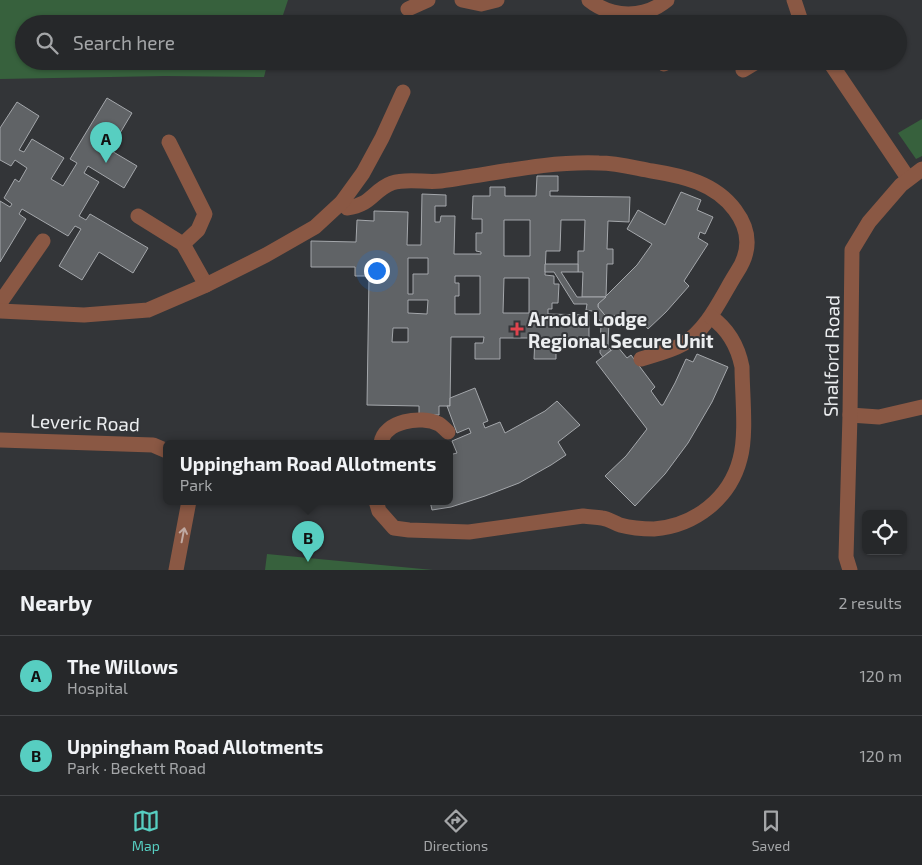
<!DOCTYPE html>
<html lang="en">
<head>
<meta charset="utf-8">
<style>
	:root { --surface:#26282a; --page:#2e3032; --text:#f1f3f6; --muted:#a4a6a8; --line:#424447; --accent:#57cec1 }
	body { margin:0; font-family:"Exo 2",sans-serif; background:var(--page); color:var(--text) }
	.controls { position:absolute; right:15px; bottom:15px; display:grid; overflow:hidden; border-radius:8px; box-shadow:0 1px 4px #0004 }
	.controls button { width:45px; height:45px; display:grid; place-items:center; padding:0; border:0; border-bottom:1px solid var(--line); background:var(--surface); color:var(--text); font:25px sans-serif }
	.you { position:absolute; left:376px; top:270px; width:18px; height:18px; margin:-12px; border:4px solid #fff; border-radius:50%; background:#1a73e8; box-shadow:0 0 0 8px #1a73e833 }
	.badge { display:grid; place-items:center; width:32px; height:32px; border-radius:50%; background:var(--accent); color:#111; font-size:16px; font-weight:700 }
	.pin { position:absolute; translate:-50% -41px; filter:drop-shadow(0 1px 2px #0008) }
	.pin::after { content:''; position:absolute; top:26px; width:18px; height:15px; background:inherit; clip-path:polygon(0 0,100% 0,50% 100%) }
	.popup { position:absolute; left:163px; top:440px; width:290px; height:65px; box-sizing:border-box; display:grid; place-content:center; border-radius:8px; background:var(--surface); filter:drop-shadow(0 1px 4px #0005); font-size:16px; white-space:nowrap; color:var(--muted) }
	.popup b { font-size:19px; color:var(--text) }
	.popup::after { content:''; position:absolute; left:50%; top:100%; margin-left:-10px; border:10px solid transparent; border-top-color:var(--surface) }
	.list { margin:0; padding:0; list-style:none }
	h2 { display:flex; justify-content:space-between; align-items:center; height:65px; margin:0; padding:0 20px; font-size:21px }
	h2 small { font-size:16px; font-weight:400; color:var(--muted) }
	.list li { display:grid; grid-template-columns:32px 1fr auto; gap:15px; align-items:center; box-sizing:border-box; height:80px; padding:0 20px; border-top:1px solid var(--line) }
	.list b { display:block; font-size:19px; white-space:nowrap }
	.list p { margin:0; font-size:16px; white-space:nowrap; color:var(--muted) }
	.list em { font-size:16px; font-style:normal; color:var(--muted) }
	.icon { flex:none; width:28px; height:28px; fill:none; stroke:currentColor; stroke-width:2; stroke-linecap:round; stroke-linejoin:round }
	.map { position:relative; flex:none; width:922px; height:570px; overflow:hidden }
	.search { position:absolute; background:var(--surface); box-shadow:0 1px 4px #0004; left:15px; right:15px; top:15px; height:55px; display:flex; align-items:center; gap:12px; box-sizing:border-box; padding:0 18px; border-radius:28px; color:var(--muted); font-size:19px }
	.sheet { height:225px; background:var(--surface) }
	nav { display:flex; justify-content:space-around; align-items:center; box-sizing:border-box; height:70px; border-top:1px solid var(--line); background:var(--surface); font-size:14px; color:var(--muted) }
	nav a { display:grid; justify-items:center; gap:2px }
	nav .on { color:var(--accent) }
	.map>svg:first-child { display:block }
	.green { fill:#37613d }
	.building { fill:#606366; stroke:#a4a7ab; fill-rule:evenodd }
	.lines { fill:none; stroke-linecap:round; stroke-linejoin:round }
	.minor { stroke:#8a5844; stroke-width:15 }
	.oneway { stroke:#c0aaa3 }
	.health-dot { fill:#e0444e; stroke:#333538; stroke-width:2 }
	.labels { text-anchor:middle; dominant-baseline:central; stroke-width:4; stroke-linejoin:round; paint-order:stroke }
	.poi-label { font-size:19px; font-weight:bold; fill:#eceef0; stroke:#333538; text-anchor:start }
	.street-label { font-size:19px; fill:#eceef0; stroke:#333538 }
</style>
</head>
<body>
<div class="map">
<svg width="922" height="570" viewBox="0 0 922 570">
	<rect width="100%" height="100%" fill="#333538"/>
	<!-- green -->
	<g class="green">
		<path d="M0,0H288L280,24H24V61H268L264,77L165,76L0,79Z"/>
		<path d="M922,119V156L916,159L898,133Z"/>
		<path d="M267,554L433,570H265Z"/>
	</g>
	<!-- building -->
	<g class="building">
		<path d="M107,98L132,113L110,150L137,166L124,188L88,166L84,173L99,182L79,216L86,220L90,214L148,248L133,273L99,252L82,280L59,266L81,229L75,226L68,236L22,209L19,214L26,219L0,262V201L10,207L12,204L4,198L15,179L19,182L27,168L15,160L11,166L0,160V128L17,102L39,116L19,150L24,152L32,139L64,158L51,179L63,186L77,163L70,159Z"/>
		<path d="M537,176H558V191H550V196L630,197L629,222L608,221L607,249H613V264H607L606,297H582L583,272H578V251H584L585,220H561L560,251H546L545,275L554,276V284H559L558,303H552V309H548V314L589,315V339L548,338V342L556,343V359H534L535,338H500V359H475V343H483L484,337H451L450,406H439V415H419V406L367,405L369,276H355V267H311V241L356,242L357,220L374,221V211L408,212L407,245H421L422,194L446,195V206H435V222H440L441,216H455L454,254H481V252L476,251V233H482V219H472L473,196H490V187H505V196H536ZM504,220H530V256H504ZM408,258H428V274H413V294H408ZM455,276H480V314H455V296H459V283H455ZM504,278H529V313H503ZM408,300H428L427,314L408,313ZM393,328H408V342H392Z"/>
		<path d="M681,192L701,200L697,210L713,217L705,234L700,232L698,238L708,244L684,281L689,286L666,312L648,329L640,320L627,330L615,315L609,320L598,307V304L637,265L652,244L627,229L638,210L665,225Z"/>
		<path d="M545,264H578V272H561L577,297H606L598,304V307L609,320L608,347L611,350L603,357L600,353L601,322L592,311L586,310L587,304H574L554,272H545Z"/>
		<path d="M617,346L627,358L631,355L655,387L651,391L661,405H663L675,383L686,359L693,362L697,354L728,367L712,402L688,443L665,474L635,506L605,476L626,456L647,429L596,362Z"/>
		<path d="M475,388L488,421L483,423L485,428L500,422L505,433L545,411L557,401L580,425L558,442L566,455L551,465L519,483L485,496L451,507L432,510L430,501H449V455L457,453L452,441L471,433L469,428L457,433L447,406H450V398Z"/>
	</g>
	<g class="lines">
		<!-- minor -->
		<g class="minor">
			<path d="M462,0L481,4L497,0"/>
			<path d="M589,0C612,18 644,19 667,0"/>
			<path d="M794,0L802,24"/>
			<path d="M408,9L428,0"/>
			<path d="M663,61L664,64"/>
			<path d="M829,61L908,178"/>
			<path d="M743,70L758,61"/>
			<path d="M169,142L205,214L198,230L183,244"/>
			<path d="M342,202L347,208C372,205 373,190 392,183C407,178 426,183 441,181C494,174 546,161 599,163C617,163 635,168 652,171C683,176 715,183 735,210C750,230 751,251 737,272C721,297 709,328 683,344C671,351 654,355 641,359"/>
			<path d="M138,216L183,244L206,285"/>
			<path d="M0,303L43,241"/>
			<path d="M0,311L84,315L148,310L206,285L266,255L315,227L342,202L363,173L382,138L403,92"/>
			<path d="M850,415L879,417L922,407"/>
			<path d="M0,440L153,445L167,451"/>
			<path d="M381,443C384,421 421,415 439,424C442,426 445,429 448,432"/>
			<path d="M376,501L379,511L394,528L409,530L469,532L583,516C590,517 596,517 602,518C609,519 614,523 620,525C631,528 644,529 654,529C695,526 730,498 740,459C747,435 742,393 742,367C738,347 728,329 711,317"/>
			<path d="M176,570L189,501"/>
			<path d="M850,570L846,557L850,415L852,250L869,222L901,185L922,169"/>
		</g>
	</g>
	<!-- one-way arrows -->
	<defs><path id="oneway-shaft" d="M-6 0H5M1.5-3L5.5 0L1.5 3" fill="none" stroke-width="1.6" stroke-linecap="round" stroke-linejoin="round" transform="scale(1.25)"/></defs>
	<use class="oneway" href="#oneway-shaft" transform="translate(183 535) rotate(-79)"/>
	<!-- markers -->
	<path class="health-dot" d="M514.5 321.5h5v5h5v5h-5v5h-5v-5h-5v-5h5z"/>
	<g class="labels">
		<!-- poi labels -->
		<g class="poi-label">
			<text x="528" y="318">Arnold Lodge<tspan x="528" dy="22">Regional Secure Unit</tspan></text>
		</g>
		<!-- street labels -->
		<g class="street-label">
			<text transform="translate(831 356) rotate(-89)">Shalford Road</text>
			<text transform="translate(85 422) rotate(2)">Leveric Road</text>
		</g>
	</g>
</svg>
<div class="controls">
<button><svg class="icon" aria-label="locate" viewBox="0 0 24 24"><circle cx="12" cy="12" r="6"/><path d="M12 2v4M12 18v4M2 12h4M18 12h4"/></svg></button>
</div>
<div class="you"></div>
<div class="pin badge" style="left:106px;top:163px">A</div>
<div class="pin badge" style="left:308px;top:562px">B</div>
<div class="popup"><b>Uppingham Road Allotments</b>Park</div>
<div class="search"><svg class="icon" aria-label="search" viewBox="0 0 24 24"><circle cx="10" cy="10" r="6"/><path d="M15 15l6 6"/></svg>Search here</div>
</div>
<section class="sheet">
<h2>Nearby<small>2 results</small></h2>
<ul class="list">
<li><span class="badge">A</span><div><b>The Willows</b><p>Hospital</p></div><em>120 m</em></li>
<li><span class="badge">B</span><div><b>Uppingham Road Allotments</b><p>Park · Beckett Road</p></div><em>120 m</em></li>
</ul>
</section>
<nav>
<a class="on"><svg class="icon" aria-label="map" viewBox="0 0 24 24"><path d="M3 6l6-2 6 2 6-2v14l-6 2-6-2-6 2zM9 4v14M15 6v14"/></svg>Map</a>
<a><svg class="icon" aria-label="directions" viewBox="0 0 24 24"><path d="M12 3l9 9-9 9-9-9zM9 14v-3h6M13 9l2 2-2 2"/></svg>Directions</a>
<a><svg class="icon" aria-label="saved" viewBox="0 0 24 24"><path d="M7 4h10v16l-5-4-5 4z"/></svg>Saved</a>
</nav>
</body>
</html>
